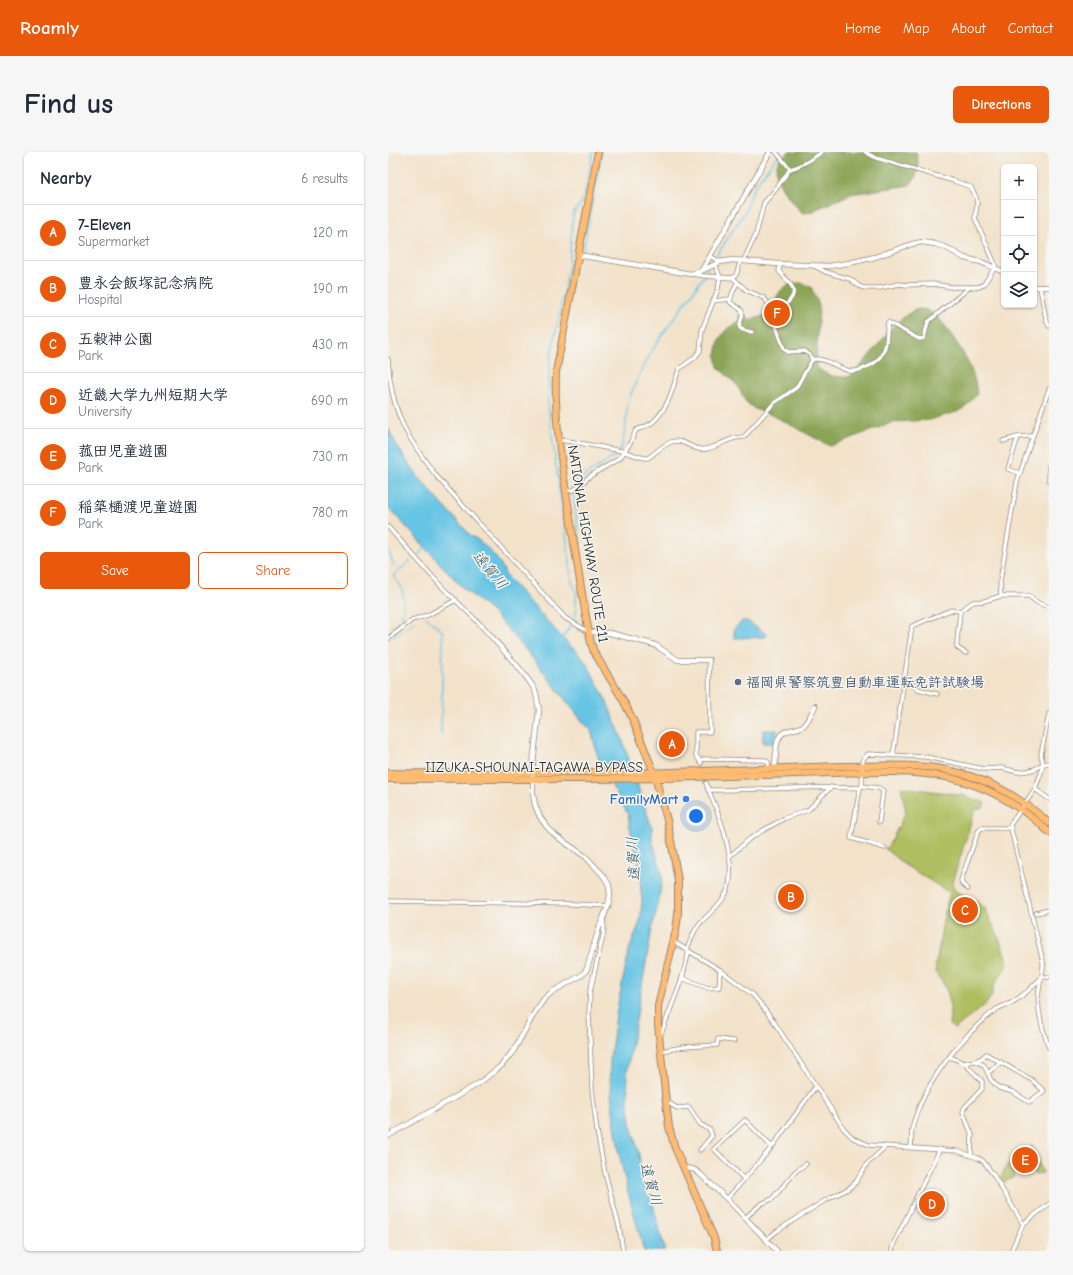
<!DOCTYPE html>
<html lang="en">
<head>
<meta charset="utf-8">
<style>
	:root { --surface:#fff; --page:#f6f6f7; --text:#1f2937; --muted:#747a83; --line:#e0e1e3; --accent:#ea580c }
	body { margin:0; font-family:"Comic Neue","Klee One",sans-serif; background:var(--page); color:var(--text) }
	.controls { position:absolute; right:12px; top:12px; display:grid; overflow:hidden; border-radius:6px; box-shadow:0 1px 3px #0004 }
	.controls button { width:36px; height:36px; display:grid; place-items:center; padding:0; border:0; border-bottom:1px solid var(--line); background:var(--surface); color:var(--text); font:20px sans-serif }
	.you { position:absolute; left:308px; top:664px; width:14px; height:14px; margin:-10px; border:3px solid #fff; border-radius:50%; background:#1a73e8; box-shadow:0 0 0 6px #1a73e833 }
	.badge { display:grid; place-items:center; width:26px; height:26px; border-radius:50%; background:var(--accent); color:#fff; font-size:13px; font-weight:700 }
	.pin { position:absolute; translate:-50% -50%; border:2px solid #fff; box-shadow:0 1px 4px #0006 }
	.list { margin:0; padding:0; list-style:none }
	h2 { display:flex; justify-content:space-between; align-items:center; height:52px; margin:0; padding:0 16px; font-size:17px }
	h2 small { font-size:13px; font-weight:400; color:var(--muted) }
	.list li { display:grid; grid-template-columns:26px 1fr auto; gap:12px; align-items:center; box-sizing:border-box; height:56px; padding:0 16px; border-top:1px solid var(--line) }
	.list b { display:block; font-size:15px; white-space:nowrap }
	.list p { margin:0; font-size:13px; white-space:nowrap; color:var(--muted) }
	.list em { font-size:13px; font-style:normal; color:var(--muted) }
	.actions { display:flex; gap:8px; padding:12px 16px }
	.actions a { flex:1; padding:9px 0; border:1px solid var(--accent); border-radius:6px; text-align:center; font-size:14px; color:var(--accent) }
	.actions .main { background:var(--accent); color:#fff }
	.icon { flex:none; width:22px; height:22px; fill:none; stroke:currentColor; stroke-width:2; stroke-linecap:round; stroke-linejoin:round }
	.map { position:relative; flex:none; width:661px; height:1099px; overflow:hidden; border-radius:6px }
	header { display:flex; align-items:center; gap:24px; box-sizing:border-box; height:56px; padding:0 20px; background:var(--accent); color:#fff }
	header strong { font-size:19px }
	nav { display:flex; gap:22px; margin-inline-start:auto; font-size:14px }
	.intro { display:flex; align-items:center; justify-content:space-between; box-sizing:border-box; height:96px; padding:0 24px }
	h1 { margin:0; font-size:28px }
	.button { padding:10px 18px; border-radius:6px; background:var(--accent); color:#fff; font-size:14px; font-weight:700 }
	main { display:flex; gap:24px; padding:0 24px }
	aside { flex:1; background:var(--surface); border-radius:6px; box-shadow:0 1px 3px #0004 }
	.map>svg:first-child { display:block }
	.green { fill:#afbe61; stroke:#6d7446 }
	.forest { fill:#8ba557; stroke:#5b6841 }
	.water { fill:#66c4e4; stroke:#487888 }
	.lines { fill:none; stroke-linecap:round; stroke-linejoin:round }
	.stream { stroke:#66c4e4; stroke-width:1.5 }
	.minor-tunnel { stroke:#cbbdaa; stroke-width:3.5; stroke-dasharray:3.5 2; stroke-linecap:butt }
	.minor-casing { stroke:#8f867a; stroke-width:5 }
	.tertiary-casing { stroke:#8f867a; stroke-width:6 }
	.trunk-casing { stroke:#8f867a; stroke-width:8 }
	.minor { stroke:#fff; stroke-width:3.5 }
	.tertiary { stroke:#fff; stroke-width:4.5 }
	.trunk { stroke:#ffbb71; stroke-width:6 }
	.service-dot { fill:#5c6f8a; stroke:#f6f6f2; stroke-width:1.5 }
	.shop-dot { fill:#3f7fe0; stroke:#f6f6f2; stroke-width:1.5 }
	.labels { text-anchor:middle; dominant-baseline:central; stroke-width:3; stroke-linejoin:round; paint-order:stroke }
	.street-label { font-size:14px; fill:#2b2b2b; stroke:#f6f6f2 }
	.service-label { font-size:14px; font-weight:bold; fill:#4e5e75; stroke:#f6f6f2; text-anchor:start }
	.shop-label { font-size:14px; font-weight:bold; fill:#366cbe; stroke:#f6f6f2; text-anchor:end }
	.water-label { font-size:15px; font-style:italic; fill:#3d5962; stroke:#f6f6f2 }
</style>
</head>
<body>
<header>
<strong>Roamly</strong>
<nav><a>Home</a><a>Map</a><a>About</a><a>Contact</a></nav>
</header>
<div class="intro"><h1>Find us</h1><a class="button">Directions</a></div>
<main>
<aside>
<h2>Nearby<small>6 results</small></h2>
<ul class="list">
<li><span class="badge">A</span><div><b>7-Eleven</b><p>Supermarket</p></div><em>120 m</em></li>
<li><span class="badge">B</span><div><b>豊永会飯塚記念病院</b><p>Hospital</p></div><em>190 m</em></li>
<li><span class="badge">C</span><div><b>五穀神公園</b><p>Park</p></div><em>430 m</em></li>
<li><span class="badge">D</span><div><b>近畿大学九州短期大学</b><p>University</p></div><em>690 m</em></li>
<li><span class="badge">E</span><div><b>菰田児童遊園</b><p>Park</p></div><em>730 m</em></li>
<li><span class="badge">F</span><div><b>稲築樋渡児童遊園</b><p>Park</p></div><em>780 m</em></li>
</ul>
<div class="actions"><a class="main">Save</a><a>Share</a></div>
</aside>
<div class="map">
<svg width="661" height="1099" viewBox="0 0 661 1099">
	<rect width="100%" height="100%" fill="#f6f6f2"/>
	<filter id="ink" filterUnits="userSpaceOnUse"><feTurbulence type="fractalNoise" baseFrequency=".025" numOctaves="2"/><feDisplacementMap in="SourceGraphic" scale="8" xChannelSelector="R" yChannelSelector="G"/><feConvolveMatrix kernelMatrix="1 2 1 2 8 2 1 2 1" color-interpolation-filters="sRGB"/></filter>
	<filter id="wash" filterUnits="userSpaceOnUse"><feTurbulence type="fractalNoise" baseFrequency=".012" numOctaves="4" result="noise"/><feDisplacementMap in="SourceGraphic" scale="16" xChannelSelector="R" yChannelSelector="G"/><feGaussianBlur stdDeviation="0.9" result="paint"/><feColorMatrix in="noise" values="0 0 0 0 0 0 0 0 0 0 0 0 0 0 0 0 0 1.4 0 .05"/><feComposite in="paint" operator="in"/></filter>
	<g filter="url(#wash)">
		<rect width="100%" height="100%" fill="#f3e2ca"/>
		<!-- green -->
		<g class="green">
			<path d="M513,635L574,643L597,651L595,656L589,657L586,661L564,731L567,739L590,749L596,755L611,786L620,811L606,834L604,843L598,852L566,877L561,872C563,858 563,845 556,833C554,828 549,825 548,820C546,813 549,808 550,802C553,781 555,762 562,741L517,713L497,697L501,693L518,660Z"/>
			<path d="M644,994L655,1021L647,1022L637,1015L625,1021L626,1025L614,1032L612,1029L618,1014Z"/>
		</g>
		<!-- forest -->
		<g class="forest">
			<path d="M401,0H528C531,12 532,25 521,33L463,42L422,60L415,61C405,52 384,28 389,13C390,7 397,3 401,0Z"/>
			<path d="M413,131L423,135L431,153L428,214C439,225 447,225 461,225C464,223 467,220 470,217C483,204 514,156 533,157C545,157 556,172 562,181C575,200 587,218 589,242L580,252L572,259L541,268L506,270L442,294L384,263L367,257L358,250L349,233L330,215L328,203L331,188L337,179L351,169L373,165L384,158C390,140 393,132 413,131Z"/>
		</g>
		<!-- water -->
		<g class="water">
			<path d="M0,276C19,318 53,350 83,384C93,387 117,413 117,423L183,495L187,497L199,512L219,550L234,587L264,676V688L273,718L274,727L271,747L263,782L239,920L240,947L244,977L251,1002L254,1030L265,1053L277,1099H256L240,1040L232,1006L224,953L222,925V906L229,857L241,798L252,770L254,748L253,741L252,718L250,706L246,695L242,675L240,662L212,613L203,578L195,570L138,498L116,473L104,460L73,434L0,355Z"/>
			<path d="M354,469H359L378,482V485L346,486V477Z"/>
			<path d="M375,578H389L386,591H375Z"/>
		</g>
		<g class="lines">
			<!-- stream -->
			<g class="stream">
				<path d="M195,100L214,0"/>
				<path d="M323,112L358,58L365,38L370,29L393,0"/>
				<path d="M189,393L192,392L184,335L188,330L230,302C238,288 237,270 240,254C241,244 246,235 250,226C267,186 298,154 320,117"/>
				<path d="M0,399L6,413"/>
				<path d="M31,402L38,395"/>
				<path d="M38,466H40L55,480L53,582"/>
				<path d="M18,476L27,469"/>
				<path d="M0,482L14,466L16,447L13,434L7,427L6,423L22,409"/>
				<path d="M3,486L15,478"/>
				<path d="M174,487L187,466L188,457V439L184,430L182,416V410L168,313L160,253V241L162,209L181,113L185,62L194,50L197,41L205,0"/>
			</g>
		</g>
	</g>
	<g filter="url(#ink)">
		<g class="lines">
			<!-- minor-tunnel -->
			<path class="minor-tunnel" d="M313,611L318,631"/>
			<!-- minor casing -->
			<g class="minor-casing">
				<g id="minor">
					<path d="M388,0L402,17"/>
					<path d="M322,104L332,110"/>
					<path d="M356,108L368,82L376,51L388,37L402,17C414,14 424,7 434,0"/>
					<path d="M426,114L438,120L462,127L471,134L476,136H492L511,132L519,133L545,132L563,135H591L596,132L607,115V112L587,66L589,52L588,45L583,35L566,29L488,6L477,0"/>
					<path d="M304,122L317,124L345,126L358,138L376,146L380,151L396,197L400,200L417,199L422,203L424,208"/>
					<path d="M345,126L348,123L353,108"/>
					<path d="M349,131L344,142L342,150C345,153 350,154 353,158C360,168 339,177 364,180"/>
					<path d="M652,136L658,167L661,174"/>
					<path d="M325,149L342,147"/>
					<path d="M388,171C395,165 393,163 396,155C398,152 402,149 404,145C410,135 396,127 391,119L392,112"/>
					<path d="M0,207C3,260 18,285 50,326L177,466L201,480"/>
					<path d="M630,285L620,317L631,321"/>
					<path d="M171,288L186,290L234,299L256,306H260C267,301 275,293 283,290C296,285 304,300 318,297C333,294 340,285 356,285L386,251L408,236L424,208C432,203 452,217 462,219C468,220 474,217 479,215C487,212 493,205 496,198C500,189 498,179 500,170L529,186L532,187L536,186L540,170L582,135"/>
					<path d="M615,289L630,285L644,284"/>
					<path d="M661,314V328"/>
					<path d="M178,339L186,338L202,324L232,306L242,291L248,278C253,276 261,274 265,270C282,254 284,237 291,217L306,206L312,199L314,178L330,137L332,125L327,112"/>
					<path d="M0,375L53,434L94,474"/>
					<path d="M613,444L612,429L629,330L661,237"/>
					<path d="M572,459C572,464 568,493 569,495C571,498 575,499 578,501"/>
					<path d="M0,487L24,468L40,463L68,448"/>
					<path d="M516,530L524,532L530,537L549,542"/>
					<path d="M661,562L653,602L655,612L653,621L647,637L622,673L655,810C656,820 652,828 651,838C648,858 655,878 661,896"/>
					<path d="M505,604L524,474L563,458L572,459L585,450L596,449L613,444H641L650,451L661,455"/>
					<path d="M312,609L316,607L377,608L380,610L381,616"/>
					<path d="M313,611L308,603V580H322L321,508"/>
					<path d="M474,634L491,636L495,639L491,670"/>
					<path d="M647,637L661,647"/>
					<path d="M320,638C371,638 422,634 472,636"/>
					<path d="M497,696L463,686L472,636L474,634L475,607L480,602L538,605L596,617L614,616L629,620L639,619L647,617L655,612L661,611"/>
					<path d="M341,705L360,688L374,679L397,666L420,658L443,635"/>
					<path d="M580,737L574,732L573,728L590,680L593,676H623"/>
					<path d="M0,749L186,752L220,754"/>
					<path d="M648,761L661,758"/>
					<path d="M215,767L216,776L215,784L202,839L201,861L204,937L209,979L217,1021L231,1074L235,1099"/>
					<path d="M286,790L332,818L364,842L371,850L384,867L456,977L465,986L481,993L569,999L590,1006L595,1009L605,1022L635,1072"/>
					<path d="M299,797C303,788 306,777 313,770C321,762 330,755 336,745C350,724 338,682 329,659C326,650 321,641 318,631"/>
					<path d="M654,825H661"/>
					<path d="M294,826L301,799"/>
					<path d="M272,885L294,826L320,836L331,835L332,818"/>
					<path d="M273,899L296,895L329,893L330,887L346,889"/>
					<path d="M562,905L576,911L594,929V937L576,956L575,960L584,983L583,1003"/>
					<path d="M576,911C585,909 593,909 598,902L644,928L656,939L641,950L625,940L611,936L603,928L596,913L587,909"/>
					<path d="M600,921L613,910"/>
					<path d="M279,950L289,956L301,955L312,972L322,978L324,984L312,998"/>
					<path d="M523,995C524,989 523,983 524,977C534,933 574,883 609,857C613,854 619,853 623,851C635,844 644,836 653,826"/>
					<path d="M356,1027L326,997L357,968L384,995"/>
					<path d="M339,1047L384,995L428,934"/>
					<path d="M357,1066L373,1052L384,1047L408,1019L418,1012"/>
					<path d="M378,1088L389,1079L436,1049L460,1037L468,1030L479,1012L497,995"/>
					<path d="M504,1099L505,1093L552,997"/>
					<path d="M623,1099L635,1072L661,1052"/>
				</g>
			</g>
			<!-- tertiary casing -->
			<g class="tertiary-casing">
				<g id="tertiary">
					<path d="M190,103L303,122L313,119L332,110L344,108L390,112L441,114L461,111L487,105L524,92L534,90L547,92L559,96L576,106L593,110L616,120"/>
					<path d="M314,118L382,0"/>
					<path d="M646,135H661"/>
					<path d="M201,480L222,481L260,491L267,493L290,508H321"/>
					<path d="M387,616C388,607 387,596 390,588C394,575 408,580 416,573C421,568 424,560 427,554"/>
					<path d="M0,984L90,932L113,914L126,898L147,860L156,847L164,840L194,823L199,817L211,776L220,754L222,743L221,733L215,723L198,705L168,684L159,675L152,665L147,653L145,641V612L151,558L148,541L144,533L132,517L94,474"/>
					<path d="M296,1016L305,1017L311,1021L339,1047L389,1099"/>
				</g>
			</g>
			<!-- trunk casing -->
			<g class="trunk-casing">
				<g id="trunk">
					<path d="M210,0L168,220C166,267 174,314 181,359C188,403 194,447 203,491L206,500L235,548L245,568L266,621L279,668L286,705L290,729V763L288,778L270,854V873L278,950L281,975L287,996L326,1086L329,1099"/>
					<path d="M0,621C65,622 129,621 194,620C224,620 255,621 285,620C341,618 396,616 452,614C488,614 527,611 563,619C601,627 633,646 661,671"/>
					<path d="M0,627C102,626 204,629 306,625C352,624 397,622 442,621C480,620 520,618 558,625C597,633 632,653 661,680"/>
				</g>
			</g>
			<!-- minor -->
			<use href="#minor" class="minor"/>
			<!-- tertiary -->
			<use href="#tertiary" class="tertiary"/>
			<!-- trunk -->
			<use href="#trunk" class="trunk"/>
		</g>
	</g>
	<!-- markers -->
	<circle class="service-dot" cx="350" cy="530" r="4"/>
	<circle class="shop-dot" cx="298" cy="647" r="4"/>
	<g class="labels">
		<!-- street labels -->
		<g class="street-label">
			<text transform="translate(200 392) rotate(81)">NATIONAL HIGHWAY ROUTE 211</text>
			<text x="146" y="615">IIZUKA-SHOUNAI-TAGAWA BYPASS</text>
		</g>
		<!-- service labels -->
		<g class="service-label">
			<text x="358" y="530">福岡県警察筑豊自動車運転免許試験場</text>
		</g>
		<!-- shop labels -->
		<g class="shop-label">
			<text x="290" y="647">FamilyMart</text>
		</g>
		<!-- water labels -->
		<g class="water-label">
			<text transform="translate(102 418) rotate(50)">遠賀川</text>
			<text transform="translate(245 707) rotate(-93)">遠賀川</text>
			<text transform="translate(263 1032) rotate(74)">遠賀川</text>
		</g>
	</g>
</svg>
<div class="controls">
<button>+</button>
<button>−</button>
<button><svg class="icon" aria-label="locate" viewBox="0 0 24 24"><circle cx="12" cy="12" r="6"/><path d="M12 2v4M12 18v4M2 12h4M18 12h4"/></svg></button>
<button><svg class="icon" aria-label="layers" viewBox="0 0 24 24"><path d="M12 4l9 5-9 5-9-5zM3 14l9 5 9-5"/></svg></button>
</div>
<div class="you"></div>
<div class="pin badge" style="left:284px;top:592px">A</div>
<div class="pin badge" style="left:403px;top:745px">B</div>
<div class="pin badge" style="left:577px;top:758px">C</div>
<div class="pin badge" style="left:544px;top:1052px">D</div>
<div class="pin badge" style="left:637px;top:1008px">E</div>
<div class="pin badge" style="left:389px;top:161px">F</div>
</div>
</main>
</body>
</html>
